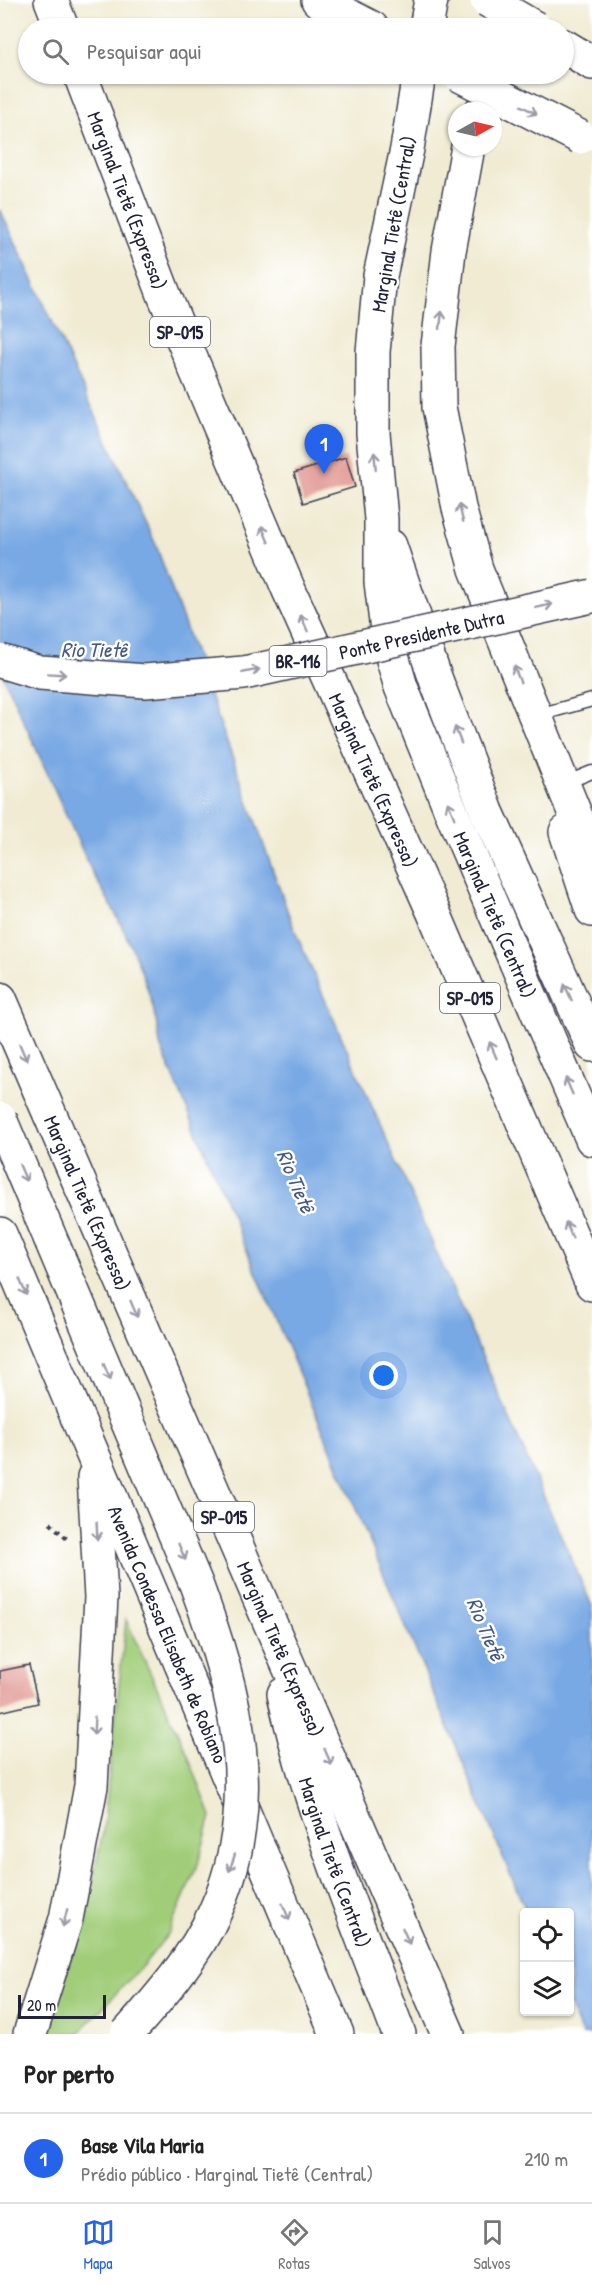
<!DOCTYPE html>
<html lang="pt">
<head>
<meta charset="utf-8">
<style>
	:root { --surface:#fff; --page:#f6f6f6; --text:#222; --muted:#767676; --line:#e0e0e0; --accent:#2563eb }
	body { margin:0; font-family:"Patrick Hand",sans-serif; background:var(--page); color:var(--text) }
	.controls { position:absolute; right:18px; bottom:18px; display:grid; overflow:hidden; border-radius:6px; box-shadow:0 2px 4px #0004 }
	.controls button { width:54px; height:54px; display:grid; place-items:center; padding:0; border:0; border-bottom:2px solid var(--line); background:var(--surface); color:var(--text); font:30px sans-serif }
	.compass { position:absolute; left:448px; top:102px; width:54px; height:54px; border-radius:50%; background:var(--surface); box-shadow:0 2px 4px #0004; rotate:82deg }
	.scale { position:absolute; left:18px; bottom:15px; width:88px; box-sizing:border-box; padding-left:6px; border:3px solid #22223b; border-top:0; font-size:16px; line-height:21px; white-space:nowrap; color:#22223b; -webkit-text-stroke:4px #fff; paint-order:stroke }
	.you { position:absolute; left:384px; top:1376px; width:21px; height:21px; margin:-15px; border:4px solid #fff; border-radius:50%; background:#1a73e8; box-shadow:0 0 0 9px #1a73e833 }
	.badge { display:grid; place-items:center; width:39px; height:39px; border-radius:50%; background:var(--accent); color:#fff; font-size:20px; font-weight:700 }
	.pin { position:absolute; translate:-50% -50px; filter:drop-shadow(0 2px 3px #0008) }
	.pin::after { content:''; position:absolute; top:32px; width:21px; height:18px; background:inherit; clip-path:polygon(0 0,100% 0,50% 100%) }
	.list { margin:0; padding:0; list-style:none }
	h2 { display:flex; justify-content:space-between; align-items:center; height:78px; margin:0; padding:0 24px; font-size:26px }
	h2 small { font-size:20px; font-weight:400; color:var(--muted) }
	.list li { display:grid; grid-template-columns:39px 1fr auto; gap:18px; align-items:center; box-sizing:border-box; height:90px; padding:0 24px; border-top:2px solid var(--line) }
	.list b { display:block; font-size:22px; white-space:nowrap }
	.list p { margin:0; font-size:20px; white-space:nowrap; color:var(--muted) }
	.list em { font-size:20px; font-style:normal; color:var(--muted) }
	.icon { flex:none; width:33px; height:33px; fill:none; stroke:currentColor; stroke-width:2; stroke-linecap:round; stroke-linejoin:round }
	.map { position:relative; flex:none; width:592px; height:2034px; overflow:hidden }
	.search { position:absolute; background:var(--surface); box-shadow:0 2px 4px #0004; left:18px; right:18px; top:18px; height:66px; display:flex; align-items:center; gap:15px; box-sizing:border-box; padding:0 21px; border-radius:33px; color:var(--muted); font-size:22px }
	.sheet { height:168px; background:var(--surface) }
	nav { display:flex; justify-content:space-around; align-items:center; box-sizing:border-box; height:84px; border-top:2px solid var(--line); background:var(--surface); font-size:16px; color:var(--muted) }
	nav a { display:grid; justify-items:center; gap:3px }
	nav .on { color:var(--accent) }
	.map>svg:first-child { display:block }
	.green { fill:#a1cd79; stroke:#62785a; stroke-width:1.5 }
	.water { fill:#79a9e4; stroke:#4e6690; stroke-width:1.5 }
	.building { fill:#de8d88 }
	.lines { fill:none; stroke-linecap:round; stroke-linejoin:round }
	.lane-casing { stroke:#414052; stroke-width:15 }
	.highway-casing { stroke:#414052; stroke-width:36 }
	.path { stroke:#414052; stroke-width:4; stroke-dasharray:4.5 4.5; stroke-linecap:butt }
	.lane { stroke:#fff; stroke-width:12 }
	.highway { stroke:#fff; stroke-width:33 }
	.highway-bridge-casing { stroke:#414052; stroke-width:36; stroke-linecap:butt }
	.highway-bridge { stroke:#fff; stroke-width:33 }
	.oneway { stroke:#9c9ca7 }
	.labels { text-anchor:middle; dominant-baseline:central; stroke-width:5; stroke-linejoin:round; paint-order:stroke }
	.shield { fill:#fff; stroke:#646476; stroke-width:1.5 }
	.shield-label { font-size:18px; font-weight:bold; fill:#22223b }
	.street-label { font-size:20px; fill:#22223b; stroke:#fff }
	.water-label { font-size:21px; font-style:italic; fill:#45587f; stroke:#fff }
</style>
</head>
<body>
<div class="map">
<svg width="592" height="2034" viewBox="0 0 592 2034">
	<rect width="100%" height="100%" fill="#fff"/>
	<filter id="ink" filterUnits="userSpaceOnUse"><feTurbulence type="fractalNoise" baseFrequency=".0167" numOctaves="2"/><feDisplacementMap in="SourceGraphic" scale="12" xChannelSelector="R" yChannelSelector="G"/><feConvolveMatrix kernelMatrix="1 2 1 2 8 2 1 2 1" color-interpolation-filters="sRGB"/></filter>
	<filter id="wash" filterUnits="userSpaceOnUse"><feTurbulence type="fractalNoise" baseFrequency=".008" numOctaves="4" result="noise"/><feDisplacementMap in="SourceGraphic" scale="24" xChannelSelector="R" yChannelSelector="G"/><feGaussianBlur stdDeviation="1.35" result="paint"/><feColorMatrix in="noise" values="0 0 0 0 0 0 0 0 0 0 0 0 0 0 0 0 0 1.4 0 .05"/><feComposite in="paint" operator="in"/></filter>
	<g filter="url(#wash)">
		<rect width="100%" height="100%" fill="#f0ebd2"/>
		<!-- green -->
		<path class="green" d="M126,1620L187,1753L211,1816L198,1864L168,1934L144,1964L78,2034H47L87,1904L103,1832Z"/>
		<!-- water -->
		<path class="water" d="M0,209L156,545L294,929L592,1606V2034H582L570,2006V1912H527L519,1895L160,1045C154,988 122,921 92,872L0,669Z"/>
		<g id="blocks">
			<!-- building -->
			<g class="building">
				<path d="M346,457L355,487L303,503L294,473Z"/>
				<path d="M29,1665L38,1703L0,1712V1671Z"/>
			</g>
		</g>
	</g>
	<g filter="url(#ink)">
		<use href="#blocks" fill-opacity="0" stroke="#414052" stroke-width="1.5"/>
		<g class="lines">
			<!-- lane casing -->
			<g class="lane-casing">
				<g id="lane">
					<path d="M535,716L592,700"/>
					<path d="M565,783L592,772"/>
				</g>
			</g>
			<!-- highway casing -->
			<g class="highway-casing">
				<g id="highway">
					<path d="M51,0L62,28"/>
					<path d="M318,0L372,28"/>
					<path d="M426,28L431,0"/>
					<path d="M564,46L592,63"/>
					<path id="s1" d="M80,74L165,297L288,588L434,913L592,1284"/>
					<path id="s2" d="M419,74L407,149L380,276L373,352V433L381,519V582L389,646L401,687L454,818L592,1139"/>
					<path d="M482,111L497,74"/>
					<path d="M468,147L449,251L438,346L439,407L459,508L476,569L592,856"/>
					<path d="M390,546L436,680L487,812L592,1045"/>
					<path d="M566,832L592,910"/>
					<path id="s3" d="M0,999L448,2034"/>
					<path id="s4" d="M0,1234L337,2034"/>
					<path id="s5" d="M284,1694C310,1811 357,1922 399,2034"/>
					<path d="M30,2034L66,1919L91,1786L101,1597L94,1477"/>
				</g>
			</g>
			<!-- path -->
			<path class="path" d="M50,1523L67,1539"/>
			<!-- lane -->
			<use href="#lane" class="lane"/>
			<!-- highway -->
			<use href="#highway" class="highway"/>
			<!-- highway-bridge casing -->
			<g class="highway-bridge-casing">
				<g id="highway-bridge">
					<path d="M487,0L535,28"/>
					<path d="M458,74L580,137"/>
					<path id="s6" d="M0,661L40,673L145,681L244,673L592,596"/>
					<path d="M0,1119L196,1584C236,1692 265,1802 215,1912C195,1957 159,1998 127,2034"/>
				</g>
			</g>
			<!-- highway-bridge -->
			<use href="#highway-bridge" class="highway-bridge"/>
		</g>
		<!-- one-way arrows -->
		<defs><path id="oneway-shaft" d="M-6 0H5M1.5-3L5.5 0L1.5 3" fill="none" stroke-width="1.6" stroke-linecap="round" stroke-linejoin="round" transform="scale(1.5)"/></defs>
		<g class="oneway">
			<use href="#oneway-shaft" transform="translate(529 110) rotate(28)"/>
			<use href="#oneway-shaft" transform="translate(441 320) rotate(-84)"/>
			<use href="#oneway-shaft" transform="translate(375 461) rotate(-95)"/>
			<use href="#oneway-shaft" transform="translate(461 513) rotate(-104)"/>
			<use href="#oneway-shaft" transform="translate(265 534) rotate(-113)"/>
			<use href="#oneway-shaft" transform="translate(544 606) rotate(-13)"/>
			<use href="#oneway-shaft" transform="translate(304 623) rotate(-114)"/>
			<use href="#oneway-shaft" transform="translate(251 671) rotate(-11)"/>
			<use href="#oneway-shaft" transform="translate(57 674) rotate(4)"/>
			<use href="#oneway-shaft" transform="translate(517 674) rotate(-112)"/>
			<use href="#oneway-shaft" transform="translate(458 735) rotate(-111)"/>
			<use href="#oneway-shaft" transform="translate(451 810) rotate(-112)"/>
			<use href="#oneway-shaft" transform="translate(568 992) rotate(-114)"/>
			<use href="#oneway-shaft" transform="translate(493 1050) rotate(-113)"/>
			<use href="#oneway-shaft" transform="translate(23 1052) rotate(67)"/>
			<use href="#oneway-shaft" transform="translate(569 1086) rotate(-113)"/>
			<use href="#oneway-shaft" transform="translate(23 1173) rotate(67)"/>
			<use href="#oneway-shaft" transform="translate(569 1230) rotate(-113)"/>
			<use href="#oneway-shaft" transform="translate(23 1287) rotate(67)"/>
			<use href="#oneway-shaft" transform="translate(134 1309) rotate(67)"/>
			<use href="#oneway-shaft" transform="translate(107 1372) rotate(67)"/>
			<use href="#oneway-shaft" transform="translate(97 1531) rotate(87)"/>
			<use href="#oneway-shaft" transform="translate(182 1552) rotate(67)"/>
			<use href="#oneway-shaft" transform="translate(94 1726) rotate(93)"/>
			<use href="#oneway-shaft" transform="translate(328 1757) rotate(66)"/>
			<use href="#oneway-shaft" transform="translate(232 1863) rotate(109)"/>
			<use href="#oneway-shaft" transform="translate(286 1912) rotate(67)"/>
			<use href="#oneway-shaft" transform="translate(65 1918) rotate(104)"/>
			<use href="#oneway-shaft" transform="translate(406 1936) rotate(66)"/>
		</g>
	</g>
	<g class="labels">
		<!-- shield labels -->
		<g class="shield">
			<rect x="150" y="317" width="60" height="30" rx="4.5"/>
			<rect x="269.5" y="646" width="57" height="30" rx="4.5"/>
			<rect x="440" y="983" width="60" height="30" rx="4.5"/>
			<rect x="194" y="1502" width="60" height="30" rx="4.5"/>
		</g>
		<g class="shield-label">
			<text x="180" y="332">SP-015</text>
			<text x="298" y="661">BR-116</text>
			<text x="470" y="998">SP-015</text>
			<text x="224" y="1517">SP-015</text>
		</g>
		<!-- street labels -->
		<g class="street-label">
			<text stroke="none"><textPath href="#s1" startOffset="135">Marginal Tietê (Expressa)</textPath></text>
			<text transform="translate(393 224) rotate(-80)">Marginal Tietê (Central)</text>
			<text stroke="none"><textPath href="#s6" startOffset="428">Ponte Presidente Dutra</textPath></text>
			<text stroke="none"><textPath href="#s1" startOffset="765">Marginal Tietê (Expressa)</textPath></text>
			<text stroke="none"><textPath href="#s2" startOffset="866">Marginal Tietê (Central)</textPath></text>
			<text stroke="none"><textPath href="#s3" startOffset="222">Marginal Tietê (Expressa)</textPath></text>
			<text stroke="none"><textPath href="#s4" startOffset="434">Avenida Condessa Elisabeth de Robiano</textPath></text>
			<text stroke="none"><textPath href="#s3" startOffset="708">Marginal Tietê (Expressa)</textPath></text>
			<text stroke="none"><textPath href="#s5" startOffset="176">Marginal Tietê (Central)</textPath></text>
		</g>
		<!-- water labels -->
		<g class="water-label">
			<text x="94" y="649">Rio Tietê</text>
			<text transform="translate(296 1181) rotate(67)">Rio Tietê</text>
			<text transform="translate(486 1629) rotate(67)">Rio Tietê</text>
		</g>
	</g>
</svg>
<div class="controls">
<button><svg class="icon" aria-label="locate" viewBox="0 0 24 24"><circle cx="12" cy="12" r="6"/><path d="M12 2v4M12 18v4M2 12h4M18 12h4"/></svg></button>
<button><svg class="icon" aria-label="layers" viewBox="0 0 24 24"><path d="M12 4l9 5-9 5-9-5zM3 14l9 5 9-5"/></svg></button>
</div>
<svg class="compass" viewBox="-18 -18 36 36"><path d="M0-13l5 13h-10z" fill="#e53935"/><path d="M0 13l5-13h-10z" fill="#767676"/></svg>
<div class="scale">20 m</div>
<div class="you"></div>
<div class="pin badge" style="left:324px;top:474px">1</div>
<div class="search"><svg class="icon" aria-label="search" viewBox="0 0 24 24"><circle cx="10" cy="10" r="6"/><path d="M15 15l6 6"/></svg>Pesquisar aqui</div>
</div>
<section class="sheet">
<h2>Por perto<small></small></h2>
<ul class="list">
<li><span class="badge">1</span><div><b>Base Vila Maria</b><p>Prédio público · Marginal Tietê (Central)</p></div><em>210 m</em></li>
</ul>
</section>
<nav>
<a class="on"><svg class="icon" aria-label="map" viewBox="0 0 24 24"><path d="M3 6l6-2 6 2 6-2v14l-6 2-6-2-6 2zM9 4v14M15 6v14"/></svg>Mapa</a>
<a><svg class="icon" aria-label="directions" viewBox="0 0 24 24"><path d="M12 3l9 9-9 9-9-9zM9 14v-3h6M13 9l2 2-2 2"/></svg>Rotas</a>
<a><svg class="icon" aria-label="saved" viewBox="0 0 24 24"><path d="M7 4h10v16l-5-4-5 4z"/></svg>Salvos</a>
</nav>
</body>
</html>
